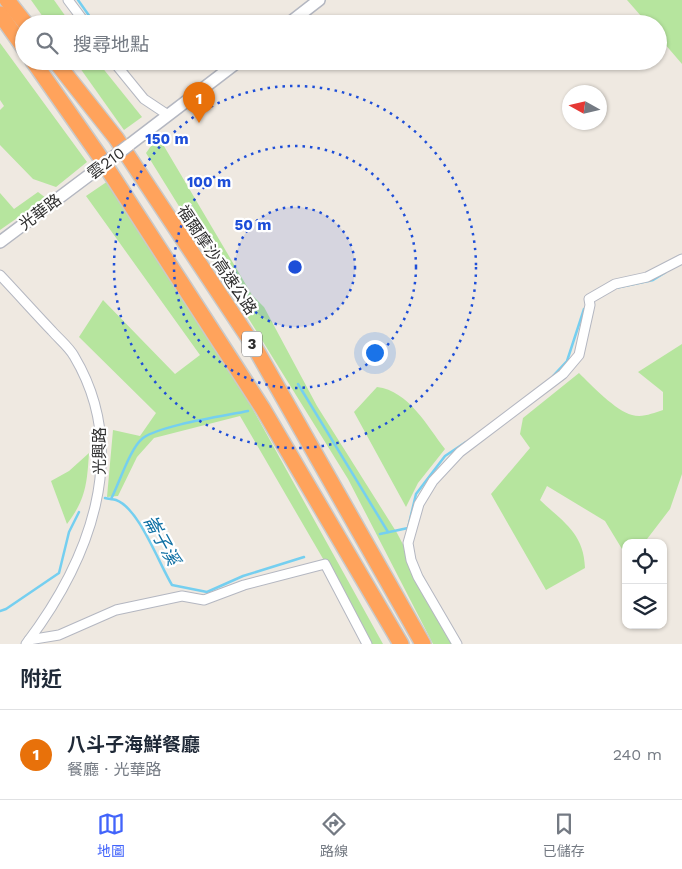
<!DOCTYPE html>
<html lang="zh-TW">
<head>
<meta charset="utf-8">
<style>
	:root { --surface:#fff; --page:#f6f6f7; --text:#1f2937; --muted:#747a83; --line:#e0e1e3; --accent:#4264fb }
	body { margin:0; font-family:"Work Sans","Noto Sans TC",sans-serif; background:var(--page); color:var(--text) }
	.controls { position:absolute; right:15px; bottom:15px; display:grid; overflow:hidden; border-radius:10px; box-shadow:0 1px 4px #0004 }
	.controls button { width:45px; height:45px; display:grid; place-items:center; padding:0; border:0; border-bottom:1px solid var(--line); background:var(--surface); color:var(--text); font:25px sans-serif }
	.compass { position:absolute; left:562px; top:85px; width:45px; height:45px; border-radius:50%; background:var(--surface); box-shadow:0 1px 4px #0004; rotate:278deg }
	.you { position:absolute; left:374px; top:352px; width:18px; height:18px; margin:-12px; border:4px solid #fff; border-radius:50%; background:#1a73e8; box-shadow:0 0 0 8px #1a73e833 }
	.badge { display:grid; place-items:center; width:32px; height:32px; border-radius:50%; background:var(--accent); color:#fff; font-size:16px; font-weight:700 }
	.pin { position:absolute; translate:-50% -41px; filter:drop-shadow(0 1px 2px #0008) }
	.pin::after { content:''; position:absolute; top:26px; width:18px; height:15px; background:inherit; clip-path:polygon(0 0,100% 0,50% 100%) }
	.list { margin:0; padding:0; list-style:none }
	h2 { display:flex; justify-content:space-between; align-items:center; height:65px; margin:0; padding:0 20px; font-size:21px }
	h2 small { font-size:16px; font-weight:400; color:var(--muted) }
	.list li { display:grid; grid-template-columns:32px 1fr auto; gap:15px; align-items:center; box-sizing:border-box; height:90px; padding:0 20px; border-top:1px solid var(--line) }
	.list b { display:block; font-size:19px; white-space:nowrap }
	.list p { margin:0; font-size:16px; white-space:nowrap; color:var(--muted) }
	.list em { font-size:16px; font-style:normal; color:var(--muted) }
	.icon { flex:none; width:28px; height:28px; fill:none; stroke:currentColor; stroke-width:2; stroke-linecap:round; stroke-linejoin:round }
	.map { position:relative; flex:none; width:682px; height:644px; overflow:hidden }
	.search { position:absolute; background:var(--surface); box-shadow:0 1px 4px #0004; left:15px; right:15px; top:15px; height:55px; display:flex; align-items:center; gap:12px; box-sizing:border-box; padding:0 18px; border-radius:28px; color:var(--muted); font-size:19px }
	.sheet { height:155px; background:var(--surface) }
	nav { display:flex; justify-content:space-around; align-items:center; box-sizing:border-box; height:70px; border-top:1px solid var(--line); background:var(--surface); font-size:14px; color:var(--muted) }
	nav a { display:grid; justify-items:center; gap:2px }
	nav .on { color:var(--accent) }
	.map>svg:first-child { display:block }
	.green { fill:#b6e59e }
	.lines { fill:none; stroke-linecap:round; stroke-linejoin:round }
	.stream { stroke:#75cff0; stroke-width:2.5 }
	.street-casing { stroke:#b4b7c1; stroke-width:11 }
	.secondary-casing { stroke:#b4b7c1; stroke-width:14 }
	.highway-casing { stroke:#c9c9c9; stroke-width:18 }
	.street { stroke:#fff; stroke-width:9 }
	.secondary { stroke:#fff; stroke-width:11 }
	.highway { stroke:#ffa35c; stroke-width:15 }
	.secondary-bridge-casing { stroke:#b4b7c1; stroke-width:14; stroke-linecap:butt }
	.secondary-bridge { stroke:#fff; stroke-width:11 }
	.ring { fill:none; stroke:#1d4ed8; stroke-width:2.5; stroke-dasharray:2.5 5 }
	.labels { text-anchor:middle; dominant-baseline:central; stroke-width:4.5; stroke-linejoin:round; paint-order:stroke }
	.shield { fill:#fff; stroke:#6d6d6d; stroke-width:1 }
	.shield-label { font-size:15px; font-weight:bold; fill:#2e2e2e }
	.street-label { font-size:16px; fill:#2e2e2e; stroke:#fff }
	.water-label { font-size:18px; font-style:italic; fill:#0d6fa3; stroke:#fff }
	.centre { fill:#1d4ed8; stroke:#fff; stroke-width:2.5 }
	.ring-label { font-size:15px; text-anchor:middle; font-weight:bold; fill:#1d4ed8; stroke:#fff; stroke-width:4.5; stroke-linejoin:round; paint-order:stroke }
</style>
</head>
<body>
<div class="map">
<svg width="682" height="644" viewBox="0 0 682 644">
	<rect width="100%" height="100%" fill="#efe9e1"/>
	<!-- green -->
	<g class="green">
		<path d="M31,0H54L71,24H48Z"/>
		<path d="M627,0H682V64L658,36V24H648Z"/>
		<path d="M0,43L87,162L56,187L33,179L0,145V110L4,106L0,100Z"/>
		<path d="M75,61H97L142,117L124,130Z"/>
		<path d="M158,136L252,295L264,307L317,406L397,533L455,644H433L348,479L146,153Z"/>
		<path d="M108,181L230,368L383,644H370L322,557L240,416L154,438L137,457L118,496L107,497L113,430L140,436L156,413L79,337L103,300L175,374L200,355L86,196Z"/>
		<path d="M38,192L46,198L0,230V193L14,209Z"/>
		<path d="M682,344V474L670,509L644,543H626V549H622L605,521L547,486L540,500C563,522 584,533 585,568L546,590L491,494L530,448L520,434L523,418L579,373C591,385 616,411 632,415C643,418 653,413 663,410V392L638,372Z"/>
		<path d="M377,387C409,391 427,426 445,449L418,483L406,507L354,412Z"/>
		<path d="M89,453C87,483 86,499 67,524L51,481L69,471Z"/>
	</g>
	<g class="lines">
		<!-- stream -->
		<g class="stream">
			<path d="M78,0L95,24"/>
			<path d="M123,61L128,69"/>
			<path d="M615,288L653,280L666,272"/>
			<path d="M553,376L567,361L584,309"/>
			<path d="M298,384L388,532"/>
			<path d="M105,498C108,499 113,499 116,500C139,508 159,564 172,585L207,592L243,576L304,557"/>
			<path d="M111,499C119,484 130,448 143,438C161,425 224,416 248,411"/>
			<path d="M380,534L408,528L416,494L445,456L466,442"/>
			<path d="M0,611L6,609L59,573L69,532L79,512"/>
		</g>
		<!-- street casing -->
		<g class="street-casing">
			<g id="street">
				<path d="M68,0L86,24"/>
				<path d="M113,61L144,99L168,115"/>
				<path d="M0,275C17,293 34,312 52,331C59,339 69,347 74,356C132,453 89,561 26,644"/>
				<path d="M29,640L59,635L116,610L182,596L204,600L244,585L325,564L367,644"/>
				<path d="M457,644L418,577L411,560L408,543L419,504L433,481L460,452L563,374L579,355L590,305L589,299L615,284L647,277L682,259"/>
			</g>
		</g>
		<!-- secondary casing -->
		<g class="secondary-casing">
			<g id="secondary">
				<path d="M288,24L319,0"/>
				<path d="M129,145L239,61"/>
				<path d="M0,242L104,164"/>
			</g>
		</g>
		<!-- highway casing -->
		<g class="highway-casing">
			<g id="highway">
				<path d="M7,0L26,24"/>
				<path d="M0,14L24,48"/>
				<path d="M33,61L98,154L263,409L401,644"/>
				<path d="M55,61L116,138L254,346L423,644"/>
			</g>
		</g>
		<!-- street -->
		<use href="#street" class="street"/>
		<!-- secondary -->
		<use href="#secondary" class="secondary"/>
		<!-- highway -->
		<use href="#highway" class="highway"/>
		<!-- secondary-bridge casing -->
		<g class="secondary-bridge-casing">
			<path id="secondary-bridge" d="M104,164L129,145"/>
		</g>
		<!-- secondary-bridge -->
		<use href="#secondary-bridge" class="secondary-bridge"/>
	</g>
	<!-- distance rings -->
	<circle cx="295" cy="267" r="60" fill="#1d4ed8" fill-opacity=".12"/>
	<g class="ring">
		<circle cx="295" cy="267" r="60"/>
		<circle cx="295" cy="267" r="121"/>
		<circle cx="295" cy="267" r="181"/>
	</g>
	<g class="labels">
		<!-- shield labels -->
		<rect class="shield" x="242" y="331.5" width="20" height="25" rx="4"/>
		<g class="shield-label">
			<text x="252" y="344">3</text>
		</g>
		<!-- street labels -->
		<g class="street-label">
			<text transform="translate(106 163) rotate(-37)">雲210</text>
			<text transform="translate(40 212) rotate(-37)">光華路</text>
			<text transform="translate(217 260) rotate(56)">福爾摩沙高速公路</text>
			<text transform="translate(99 451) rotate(-90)">光興路</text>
		</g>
		<!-- water labels -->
		<g class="water-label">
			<text transform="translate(162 540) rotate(61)">崙子溪</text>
		</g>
	</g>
	<circle cx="295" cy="267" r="8" class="centre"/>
	<g class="ring-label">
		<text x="167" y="144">150 m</text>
		<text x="209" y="187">100 m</text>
		<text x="253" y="230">50 m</text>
	</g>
</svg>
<div class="controls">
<button><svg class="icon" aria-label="locate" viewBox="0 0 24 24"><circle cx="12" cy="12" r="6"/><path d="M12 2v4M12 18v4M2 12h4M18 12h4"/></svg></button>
<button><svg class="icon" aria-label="layers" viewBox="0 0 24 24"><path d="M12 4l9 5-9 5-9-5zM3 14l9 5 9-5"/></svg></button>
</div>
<svg class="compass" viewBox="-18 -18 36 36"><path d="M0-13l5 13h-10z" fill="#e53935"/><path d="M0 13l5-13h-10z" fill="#747a83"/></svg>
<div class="you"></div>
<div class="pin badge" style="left:199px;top:123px;background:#e8710a">1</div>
<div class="search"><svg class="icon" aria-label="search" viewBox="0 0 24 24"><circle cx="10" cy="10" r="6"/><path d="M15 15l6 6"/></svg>搜尋地點</div>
</div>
<section class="sheet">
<h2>附近<small></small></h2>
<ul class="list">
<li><span class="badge" style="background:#e8710a">1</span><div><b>八斗子海鮮餐廳</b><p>餐廳 · 光華路</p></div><em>240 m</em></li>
</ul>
</section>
<nav>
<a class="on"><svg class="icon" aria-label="map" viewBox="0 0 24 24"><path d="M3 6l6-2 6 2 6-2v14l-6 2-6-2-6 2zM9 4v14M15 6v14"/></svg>地圖</a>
<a><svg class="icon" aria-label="directions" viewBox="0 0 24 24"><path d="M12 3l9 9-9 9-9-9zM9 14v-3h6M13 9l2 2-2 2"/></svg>路線</a>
<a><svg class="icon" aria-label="saved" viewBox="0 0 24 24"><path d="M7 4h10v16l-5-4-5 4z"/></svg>已儲存</a>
</nav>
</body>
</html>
